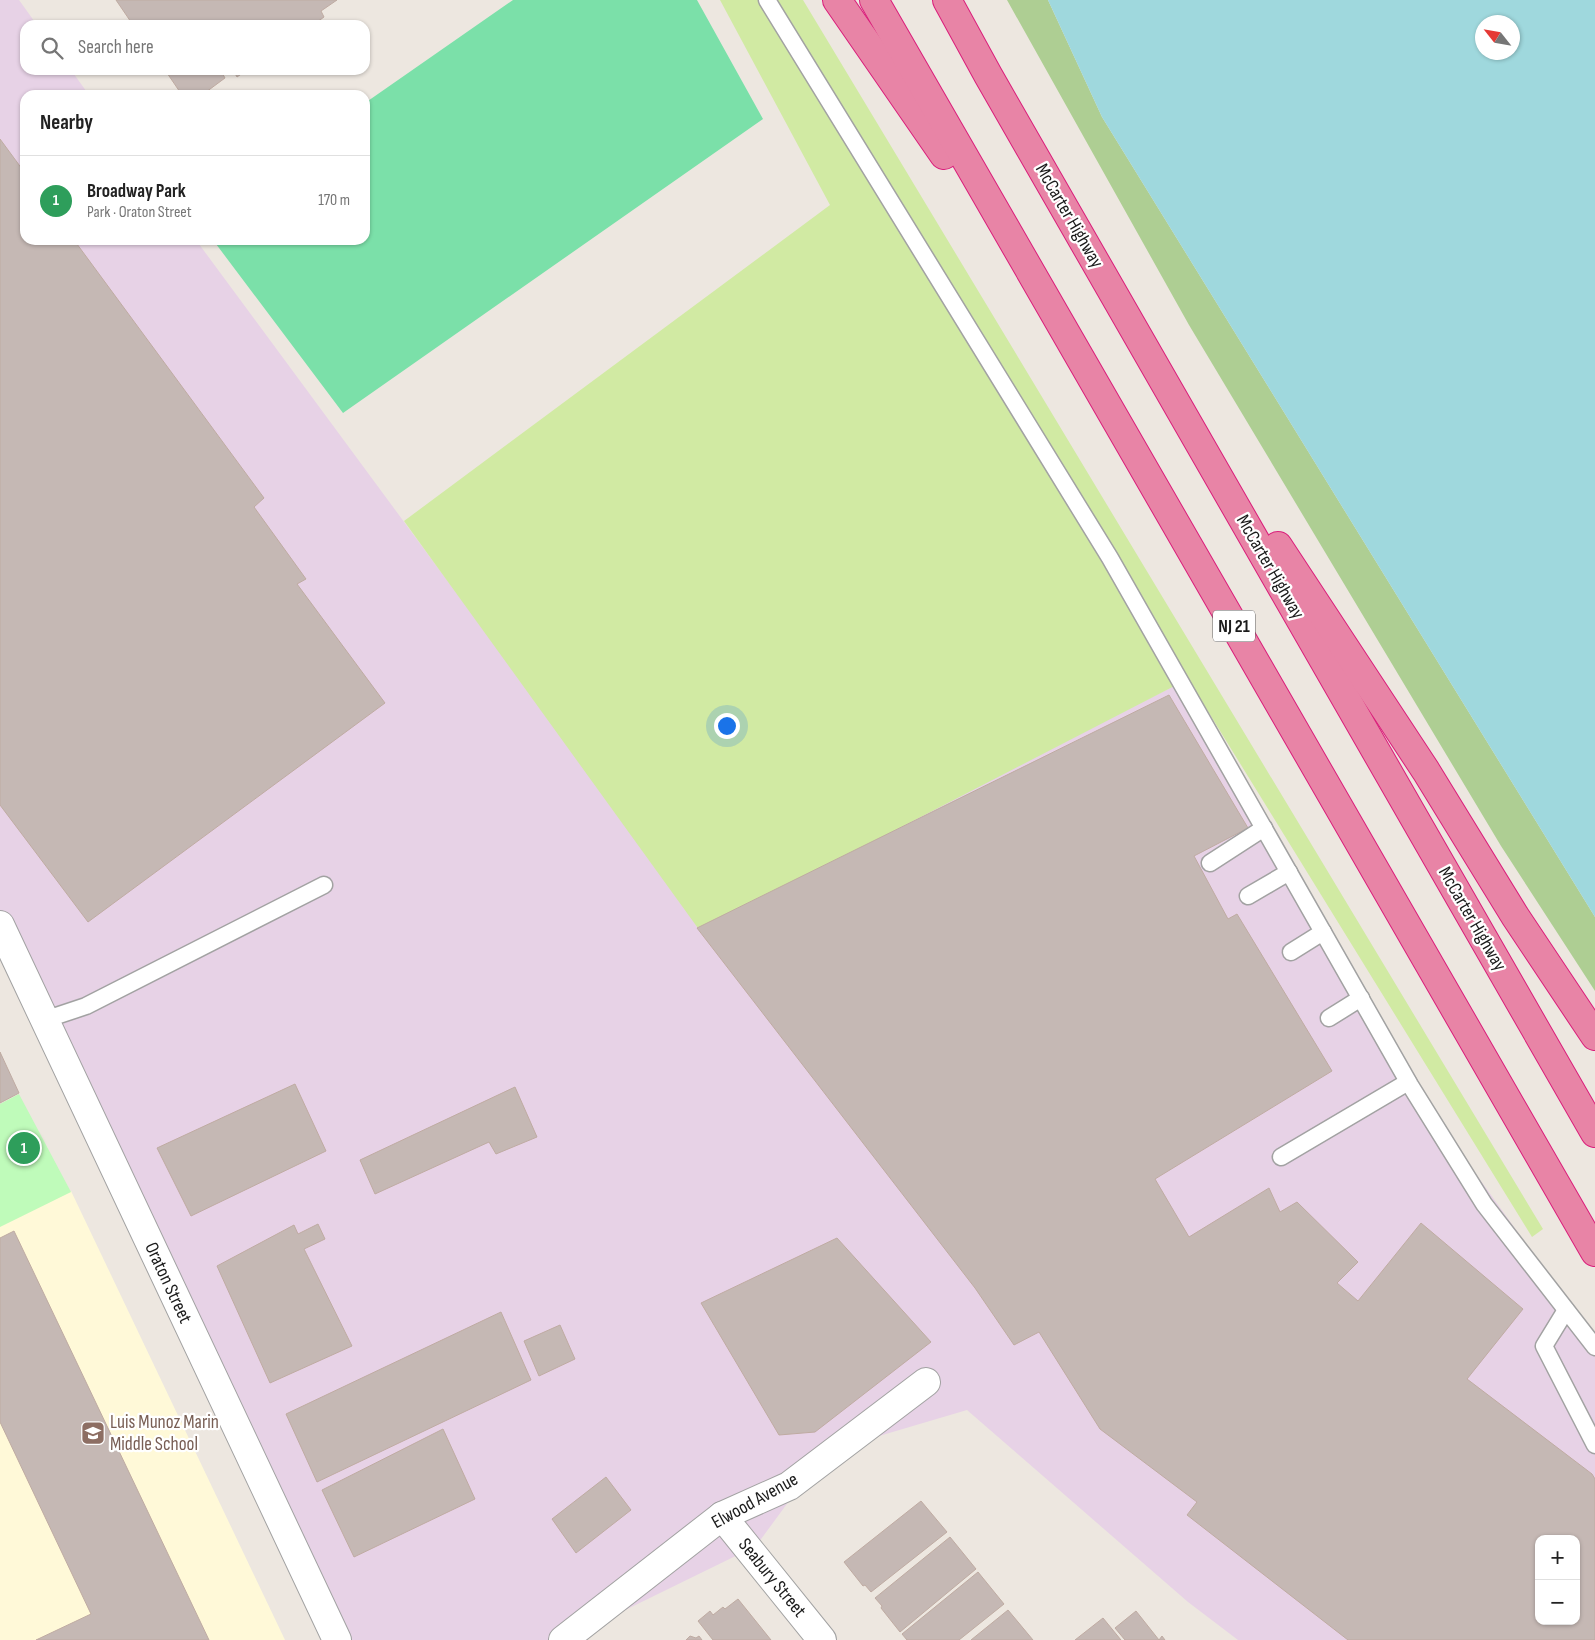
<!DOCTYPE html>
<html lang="en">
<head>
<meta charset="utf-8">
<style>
	:root { --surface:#fff; --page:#f6f6f6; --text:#222; --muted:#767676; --line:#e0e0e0; --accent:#db2777 }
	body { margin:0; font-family:"Sofia Sans Condensed",sans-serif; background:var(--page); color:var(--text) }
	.controls { position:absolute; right:15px; bottom:15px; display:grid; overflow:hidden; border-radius:10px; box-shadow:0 1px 4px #0004 }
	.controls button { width:45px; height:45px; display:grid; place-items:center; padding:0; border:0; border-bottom:1px solid var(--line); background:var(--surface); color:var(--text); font:25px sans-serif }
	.compass { position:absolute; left:1475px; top:15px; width:45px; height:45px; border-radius:50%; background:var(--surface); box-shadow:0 1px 4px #0004; rotate:301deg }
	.you { position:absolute; left:726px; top:725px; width:18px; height:18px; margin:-12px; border:4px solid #fff; border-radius:50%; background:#1a73e8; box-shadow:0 0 0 8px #1a73e833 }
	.badge { display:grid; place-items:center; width:32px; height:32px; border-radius:50%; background:var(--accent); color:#fff; font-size:16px; font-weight:700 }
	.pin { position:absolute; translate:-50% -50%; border:2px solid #fff; box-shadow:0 1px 5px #0006 }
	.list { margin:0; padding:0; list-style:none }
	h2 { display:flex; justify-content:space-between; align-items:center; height:65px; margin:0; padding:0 20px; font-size:21px }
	h2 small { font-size:16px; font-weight:400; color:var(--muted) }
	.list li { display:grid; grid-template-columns:32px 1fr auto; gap:15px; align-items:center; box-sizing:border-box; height:90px; padding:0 20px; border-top:1px solid var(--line) }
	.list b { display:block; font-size:19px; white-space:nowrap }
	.list p { margin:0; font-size:16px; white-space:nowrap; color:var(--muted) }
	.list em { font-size:16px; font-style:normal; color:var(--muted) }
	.icon { flex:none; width:28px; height:28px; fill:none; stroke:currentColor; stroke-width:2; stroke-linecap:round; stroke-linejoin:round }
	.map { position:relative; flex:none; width:1595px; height:1640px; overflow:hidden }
	.search { position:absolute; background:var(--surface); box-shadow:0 1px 4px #0004; left:20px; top:20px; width:350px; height:55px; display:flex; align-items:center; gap:12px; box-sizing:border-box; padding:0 18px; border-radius:15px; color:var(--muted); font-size:19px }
	.panel { position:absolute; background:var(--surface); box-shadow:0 1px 4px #0004; left:20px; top:90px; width:350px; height:155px; border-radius:15px }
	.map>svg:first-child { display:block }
	.industrial { fill:#e7d2e6; fill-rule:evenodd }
	.education { fill:#fff9d8 }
	.grass { fill:#d1eaa3 }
	.forest { fill:#aece93 }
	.park { fill:#bffbba }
	.pitch { fill:#7be0a9 }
	.water { fill:#9fd8dd; fill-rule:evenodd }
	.building { fill:#c5b8b4; stroke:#bfaba2; fill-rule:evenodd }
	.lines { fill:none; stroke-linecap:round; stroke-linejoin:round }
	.service-casing { stroke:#a2a2a2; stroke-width:19 }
	.minor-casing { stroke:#a2a2a2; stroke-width:30 }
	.motorway-casing { stroke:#da1e7b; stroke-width:30 }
	.service { stroke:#fff; stroke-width:16 }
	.minor { stroke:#fff; stroke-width:28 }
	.motorway { stroke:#e884a6; stroke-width:28 }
	.labels { text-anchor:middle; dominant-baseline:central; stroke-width:4.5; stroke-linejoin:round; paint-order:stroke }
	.shield { fill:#fff; stroke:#5f5f5f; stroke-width:1 }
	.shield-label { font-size:18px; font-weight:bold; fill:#1b1b1b }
	.street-label { font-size:19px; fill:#1b1b1b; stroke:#fff }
	.education-label { font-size:19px; fill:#785e54; stroke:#fff; text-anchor:start }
</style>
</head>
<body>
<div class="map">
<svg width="1595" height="1640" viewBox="0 0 1595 1640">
	<rect width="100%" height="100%" fill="#ede7e0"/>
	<!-- industrial -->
	<path class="industrial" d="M0,0H19L37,25H25V70H71L89,95H25V240H196L703,927L1174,686L1453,1142L1595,1340V1640H1238L1188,1602L967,1410L825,1452L756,1546L564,1640H345L0,927ZM1539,1539H1576V1621H1539Z"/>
	<!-- education -->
	<path class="education" d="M71,1191L285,1640H0V1226Z"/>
	<!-- grass -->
	<path class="grass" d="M720,0H803L1543,1229L1532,1237L1188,679L700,931L404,521L830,205Z"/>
	<!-- forest -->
	<path class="forest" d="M1007,0H1048L1102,117L1595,917V991L1501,846L1189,325Z"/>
	<!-- park -->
	<path class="park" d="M19,1094L71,1192L0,1227V1104Z"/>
	<!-- pitch -->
	<path class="pitch" d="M513,0H697L763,119L343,413L213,240H365V103Z"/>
	<!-- water -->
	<path class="water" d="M1048,0H1595V917L1102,117ZM1482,22H1512V52H1482Z"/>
	<!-- building -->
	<g class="building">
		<path d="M116,0H337L321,11L324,17L313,25H133Z"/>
		<path d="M165,70H223L221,71L225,78L202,95H182Z"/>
		<path d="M233,70H247L237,77Z"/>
		<path d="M0,139L25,173V240H74L264,498L254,507L306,579L297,584L385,703L88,922L0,805Z"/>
		<path d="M1169,695L1248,828L1194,856L1228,919L1237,914L1332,1071L1155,1179L1189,1237L1269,1188L1280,1212L1297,1202L1358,1262L1337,1283L1358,1301L1421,1223L1523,1309L1467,1379L1592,1474L1595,1479V1640H1348L1187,1515L1197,1502L1100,1429L1039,1332L1014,1345L975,1288L697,928ZM1539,1539H1576V1621H1539Z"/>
		<path d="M0,1052L19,1093L0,1103Z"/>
		<path d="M295,1084L326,1151L191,1216L157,1148Z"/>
		<path d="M515,1087L537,1137L496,1154L489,1142L375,1194L360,1160Z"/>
		<path d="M318,1224L325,1239L304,1249L352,1346L270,1383L217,1266L294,1225L298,1234Z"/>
		<path d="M14,1231L209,1640H36L91,1614L0,1422V1238Z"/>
		<path d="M837,1238L931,1342L815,1432L779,1435L701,1303Z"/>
		<path d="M501,1312L531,1380L317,1482L286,1414Z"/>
		<path d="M560,1325L575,1359L539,1376L524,1341Z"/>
		<path d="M443,1429L475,1499L354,1557L322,1490Z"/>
		<path d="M606,1477L631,1510L576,1553L552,1519Z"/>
		<path d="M921,1501L947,1532L871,1592L865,1585L863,1586L844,1562Z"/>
		<path d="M950,1537L976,1569L900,1632L881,1608L882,1606L875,1598Z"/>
		<path d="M978,1572L1004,1604L959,1640H907L902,1634Z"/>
		<path d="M738,1599L771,1640H713L698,1621L710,1611L713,1615L723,1607L725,1609Z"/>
		<path d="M1008,1610L1033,1640H971Z"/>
		<path d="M1136,1611L1159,1640L1162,1636L1165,1640H1125L1115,1628Z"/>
		<path d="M1103,1618L1121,1640H1075Z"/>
		<path d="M690,1636L696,1638L699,1636L702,1640H686Z"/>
	</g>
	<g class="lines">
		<!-- service casing -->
		<g class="service-casing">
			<g id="service">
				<path d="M767,0L1110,558L1410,1085L1484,1204L1595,1347"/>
				<path d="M1210,863L1264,828"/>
				<path d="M1248,896L1289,872"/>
				<path d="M1291,952L1323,932"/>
				<path d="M1329,1018L1361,998"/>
				<path d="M44,1020L86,1006L324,885"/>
				<path d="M1281,1157L1408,1082"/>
				<path d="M1566,1310L1544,1346L1595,1445"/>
			</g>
		</g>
		<!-- minor casing -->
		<g class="minor-casing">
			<g id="minor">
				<path d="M0,925L337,1640"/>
				<path d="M722,1516L822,1640"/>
				<path d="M563,1640L722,1516L789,1486L926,1382"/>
			</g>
		</g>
		<!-- motorway casing -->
		<g class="motorway-casing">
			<g id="motorway">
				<path d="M837,0L944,155"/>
				<path d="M874,0L1595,1252"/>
				<path d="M947,0L988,75L1595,1133"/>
				<path d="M1278,546L1426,771L1515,916L1595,1036"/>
			</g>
		</g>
		<!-- service -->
		<use href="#service" class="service"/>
		<!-- minor -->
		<use href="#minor" class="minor"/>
		<!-- motorway -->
		<use href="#motorway" class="motorway"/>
	</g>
	<!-- icons -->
	<defs>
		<g id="school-square" transform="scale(1.25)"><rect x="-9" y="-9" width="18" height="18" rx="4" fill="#8d6e63" stroke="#fff"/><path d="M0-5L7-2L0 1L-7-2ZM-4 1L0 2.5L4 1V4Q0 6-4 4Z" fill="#fff"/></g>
	</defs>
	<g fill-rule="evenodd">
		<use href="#school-square" x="93" y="1433"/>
	</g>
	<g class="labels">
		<!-- shield labels -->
		<rect class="shield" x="1213" y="610.5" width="42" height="31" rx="4"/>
		<g class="shield-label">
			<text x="1234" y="626">NJ 21</text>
		</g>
		<!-- street labels -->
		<g class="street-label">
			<text transform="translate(1069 216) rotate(60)">McCarter Highway</text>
			<text transform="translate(1270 567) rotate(60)">McCarter Highway</text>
			<text transform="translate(1472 919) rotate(60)">McCarter Highway</text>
			<text transform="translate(168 1283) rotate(65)">Oraton Street</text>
			<text transform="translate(755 1501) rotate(-29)">Elwood Avenue</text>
			<text transform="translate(772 1578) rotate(51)">Seabury Street</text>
		</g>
		<!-- education labels -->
		<g class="education-label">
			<text x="110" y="1422">Luis Munoz Marin<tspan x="110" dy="22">Middle School</tspan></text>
		</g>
	</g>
</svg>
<div class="controls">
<button>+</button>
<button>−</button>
</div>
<svg class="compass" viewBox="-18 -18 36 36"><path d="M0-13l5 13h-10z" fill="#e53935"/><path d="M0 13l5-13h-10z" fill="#767676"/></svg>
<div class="you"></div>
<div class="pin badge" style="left:24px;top:1148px;background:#2e9e5b">1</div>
<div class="search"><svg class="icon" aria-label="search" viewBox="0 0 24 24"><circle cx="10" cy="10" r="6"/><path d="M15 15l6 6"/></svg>Search here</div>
<section class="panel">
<h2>Nearby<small></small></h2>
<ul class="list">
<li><span class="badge" style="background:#2e9e5b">1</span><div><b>Broadway Park</b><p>Park · Oraton Street</p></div><em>170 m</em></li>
</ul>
</section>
</div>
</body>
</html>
